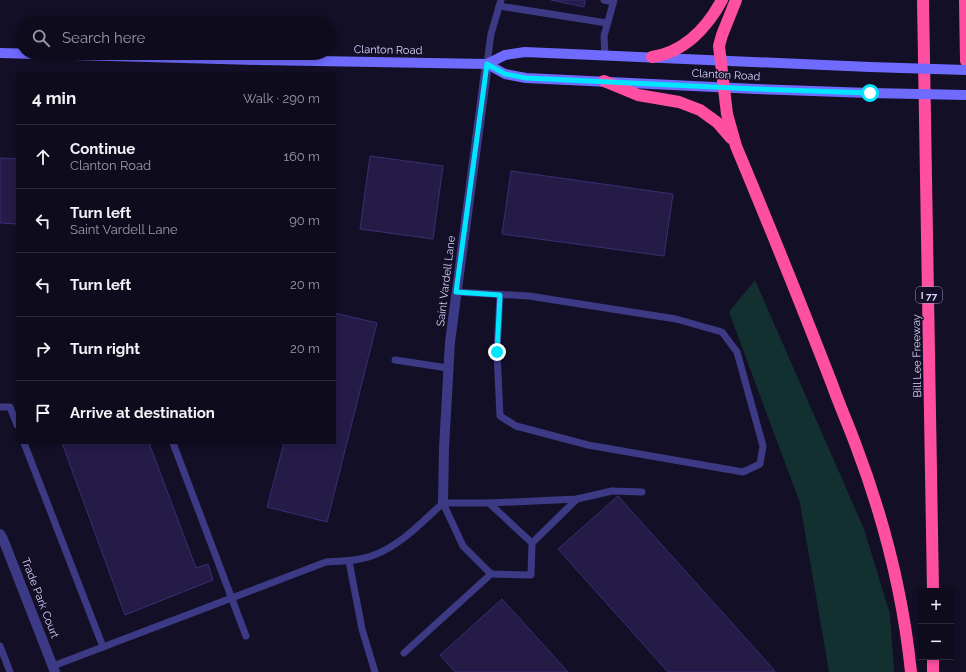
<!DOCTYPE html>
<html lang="en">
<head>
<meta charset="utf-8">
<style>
	:root { --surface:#0e0b1c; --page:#171425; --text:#f1f3f6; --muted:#9b9ba3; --line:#2e2b3b }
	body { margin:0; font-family:Raleway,sans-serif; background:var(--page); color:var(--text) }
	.controls { position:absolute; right:12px; bottom:12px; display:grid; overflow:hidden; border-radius:0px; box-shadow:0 2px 6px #0003 }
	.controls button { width:36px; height:36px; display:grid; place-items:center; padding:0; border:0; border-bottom:1px solid var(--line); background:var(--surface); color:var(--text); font:20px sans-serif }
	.stop { position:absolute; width:12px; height:12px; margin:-9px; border:3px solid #00e5ff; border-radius:50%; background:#fff }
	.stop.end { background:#00e5ff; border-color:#fff; box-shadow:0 1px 4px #0008 }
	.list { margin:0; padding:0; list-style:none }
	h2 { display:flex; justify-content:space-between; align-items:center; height:52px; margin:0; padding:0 16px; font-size:17px }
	h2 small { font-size:13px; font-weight:400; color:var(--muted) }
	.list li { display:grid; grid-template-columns:26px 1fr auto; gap:12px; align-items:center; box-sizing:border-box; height:64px; padding:0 16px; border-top:1px solid var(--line) }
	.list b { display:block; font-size:15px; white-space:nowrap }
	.list p { margin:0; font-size:13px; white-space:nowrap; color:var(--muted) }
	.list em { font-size:13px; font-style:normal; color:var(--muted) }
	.icon { flex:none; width:22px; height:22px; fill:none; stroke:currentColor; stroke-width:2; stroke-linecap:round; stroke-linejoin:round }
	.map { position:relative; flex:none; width:966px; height:672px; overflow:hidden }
	.search { position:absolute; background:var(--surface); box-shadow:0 2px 6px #0003; left:16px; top:16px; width:320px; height:44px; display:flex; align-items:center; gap:10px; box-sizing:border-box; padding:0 14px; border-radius:22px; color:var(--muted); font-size:15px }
	.panel { position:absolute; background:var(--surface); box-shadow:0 2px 6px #0003; left:16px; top:72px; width:320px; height:372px; border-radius:0px }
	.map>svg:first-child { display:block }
	.green { fill:#12302f }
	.building { fill:#241b47; stroke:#3b2d73 }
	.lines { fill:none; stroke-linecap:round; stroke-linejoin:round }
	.lane { stroke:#3d3a85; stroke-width:7 }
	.street { stroke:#3d3a85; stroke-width:10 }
	.secondary { stroke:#6f6bff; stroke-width:10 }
	.highway { stroke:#ff4fa3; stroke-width:12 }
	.secondary-bridge { stroke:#6f6bff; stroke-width:10 }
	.route { stroke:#00e5ff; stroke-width:5 }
	.labels { text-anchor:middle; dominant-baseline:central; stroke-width:3; stroke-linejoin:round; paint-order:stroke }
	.shield { fill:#130f26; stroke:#9e99be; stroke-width:1 }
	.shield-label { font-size:10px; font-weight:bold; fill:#d9d4ff }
	.street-label { font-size:11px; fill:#d9d4ff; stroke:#130f26 }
</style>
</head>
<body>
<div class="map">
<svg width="966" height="672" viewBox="0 0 966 672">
	<rect width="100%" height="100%" fill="#130f26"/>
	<!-- green -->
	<path class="green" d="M755,280L864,529L890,614L894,672H829L800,503L729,312Z"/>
	<!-- building -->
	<g class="building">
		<path d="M551,0H585L584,7Z"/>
		<path d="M370,156L443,166L433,239L360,229Z"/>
		<path d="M0,158L17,159V224L0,223Z"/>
		<path d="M511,171L673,194L664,256L502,234Z"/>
		<path d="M335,313L377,323L327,522L267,507L284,443H335Z"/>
		<path d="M62,443H149L196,568L208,564L213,580L125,615Z"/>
		<path d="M618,496L775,671L773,672H668L558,549Z"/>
		<path d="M502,599L568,672H455L440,655Z"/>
	</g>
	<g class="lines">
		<!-- lane -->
		<g class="lane">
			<path d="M604,0L613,2"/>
			<path d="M499,6L607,23"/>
			<path d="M605,54L604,36L614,0"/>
			<path d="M487,64L491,34L501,0"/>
			<path d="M456,292L529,296L676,319L722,332L737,352L763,446L760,464L743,472L588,445L516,426L500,416L497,352L500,295"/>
			<path d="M395,360L448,368"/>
			<path d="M0,407H10L17,425"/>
			<path d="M24,443L103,647"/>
			<path d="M173,443L246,636"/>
			<path d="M489,503L532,543L531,575L491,574"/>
			<path d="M532,543L577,499"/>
			<path d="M349,561L362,629L375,672"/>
			<path d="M0,646L10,672"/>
			<path d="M404,653L491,574L463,546L443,503H489L577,499L612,491L642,492"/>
			<path d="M53,666L326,562C342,561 359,561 374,555C401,545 422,522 443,503"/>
		</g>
		<!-- street -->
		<g class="street">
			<path d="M443,503L444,448L450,342L487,64"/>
			<path d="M0,534L3,539L55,672"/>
		</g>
		<!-- secondary -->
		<g class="secondary">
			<path d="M0,53L260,60L487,64L505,74L526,78L756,89L870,93"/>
			<path d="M487,64L505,55L525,52L870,67"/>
		</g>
		<!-- highway -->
		<g class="highway">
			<path d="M736,0L722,35L719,46L727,114L736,146C769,225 801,304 832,384C839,404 848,424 855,443C883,516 903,594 911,672"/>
			<path d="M923,0L933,591"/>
			<path d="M965,0L966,61"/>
			<path d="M652,57C684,52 707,28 722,0"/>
			<path d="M604,81L638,95L679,102L700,110L718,123L731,138"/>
			<path d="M933,672V657"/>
		</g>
		<!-- secondary-bridge -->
		<g class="secondary-bridge">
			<path d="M870,67L966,70"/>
			<path d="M870,93L966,95"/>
		</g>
	</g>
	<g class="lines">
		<!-- route -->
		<path class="route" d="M497,352L500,295L456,292L487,64L505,74L526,78L756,89L870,93"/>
	</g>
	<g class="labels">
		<!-- shield labels -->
		<rect class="shield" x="916" y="287" width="26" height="16" rx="3"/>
		<g class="shield-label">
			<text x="929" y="295">I 77</text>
		</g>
		<!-- street labels -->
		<g class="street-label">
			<text transform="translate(388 50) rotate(1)">Clanton Road</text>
			<text transform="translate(726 75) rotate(3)">Clanton Road</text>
			<text transform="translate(446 281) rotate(-83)">Saint Vardell Lane</text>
			<text transform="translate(917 356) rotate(-91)">Bill Lee Freeway</text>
			<text transform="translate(40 598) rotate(69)">Trade Park Court</text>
		</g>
	</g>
</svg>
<div class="controls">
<button>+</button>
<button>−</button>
</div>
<div class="stop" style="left:870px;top:93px"></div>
<div class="stop end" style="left:497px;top:352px"></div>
<div class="search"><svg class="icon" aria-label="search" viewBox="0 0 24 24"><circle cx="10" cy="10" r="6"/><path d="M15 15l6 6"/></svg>Search here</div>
<section class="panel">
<h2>4 min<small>Walk · 290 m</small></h2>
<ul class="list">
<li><svg class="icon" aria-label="ahead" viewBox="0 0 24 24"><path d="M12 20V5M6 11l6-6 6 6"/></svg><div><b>Continue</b><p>Clanton Road</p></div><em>160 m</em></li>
<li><svg class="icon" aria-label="left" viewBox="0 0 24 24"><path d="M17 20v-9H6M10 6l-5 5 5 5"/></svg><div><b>Turn left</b><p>Saint Vardell Lane</p></div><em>90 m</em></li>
<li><svg class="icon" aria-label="left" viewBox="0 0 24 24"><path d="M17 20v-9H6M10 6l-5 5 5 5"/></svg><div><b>Turn left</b></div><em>20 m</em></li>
<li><svg class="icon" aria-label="right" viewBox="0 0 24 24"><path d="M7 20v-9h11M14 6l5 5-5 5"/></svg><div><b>Turn right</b></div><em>20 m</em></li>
<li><svg class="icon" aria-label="arrive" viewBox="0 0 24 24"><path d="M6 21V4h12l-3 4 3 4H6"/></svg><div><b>Arrive at destination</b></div></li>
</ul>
</section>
</div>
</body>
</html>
